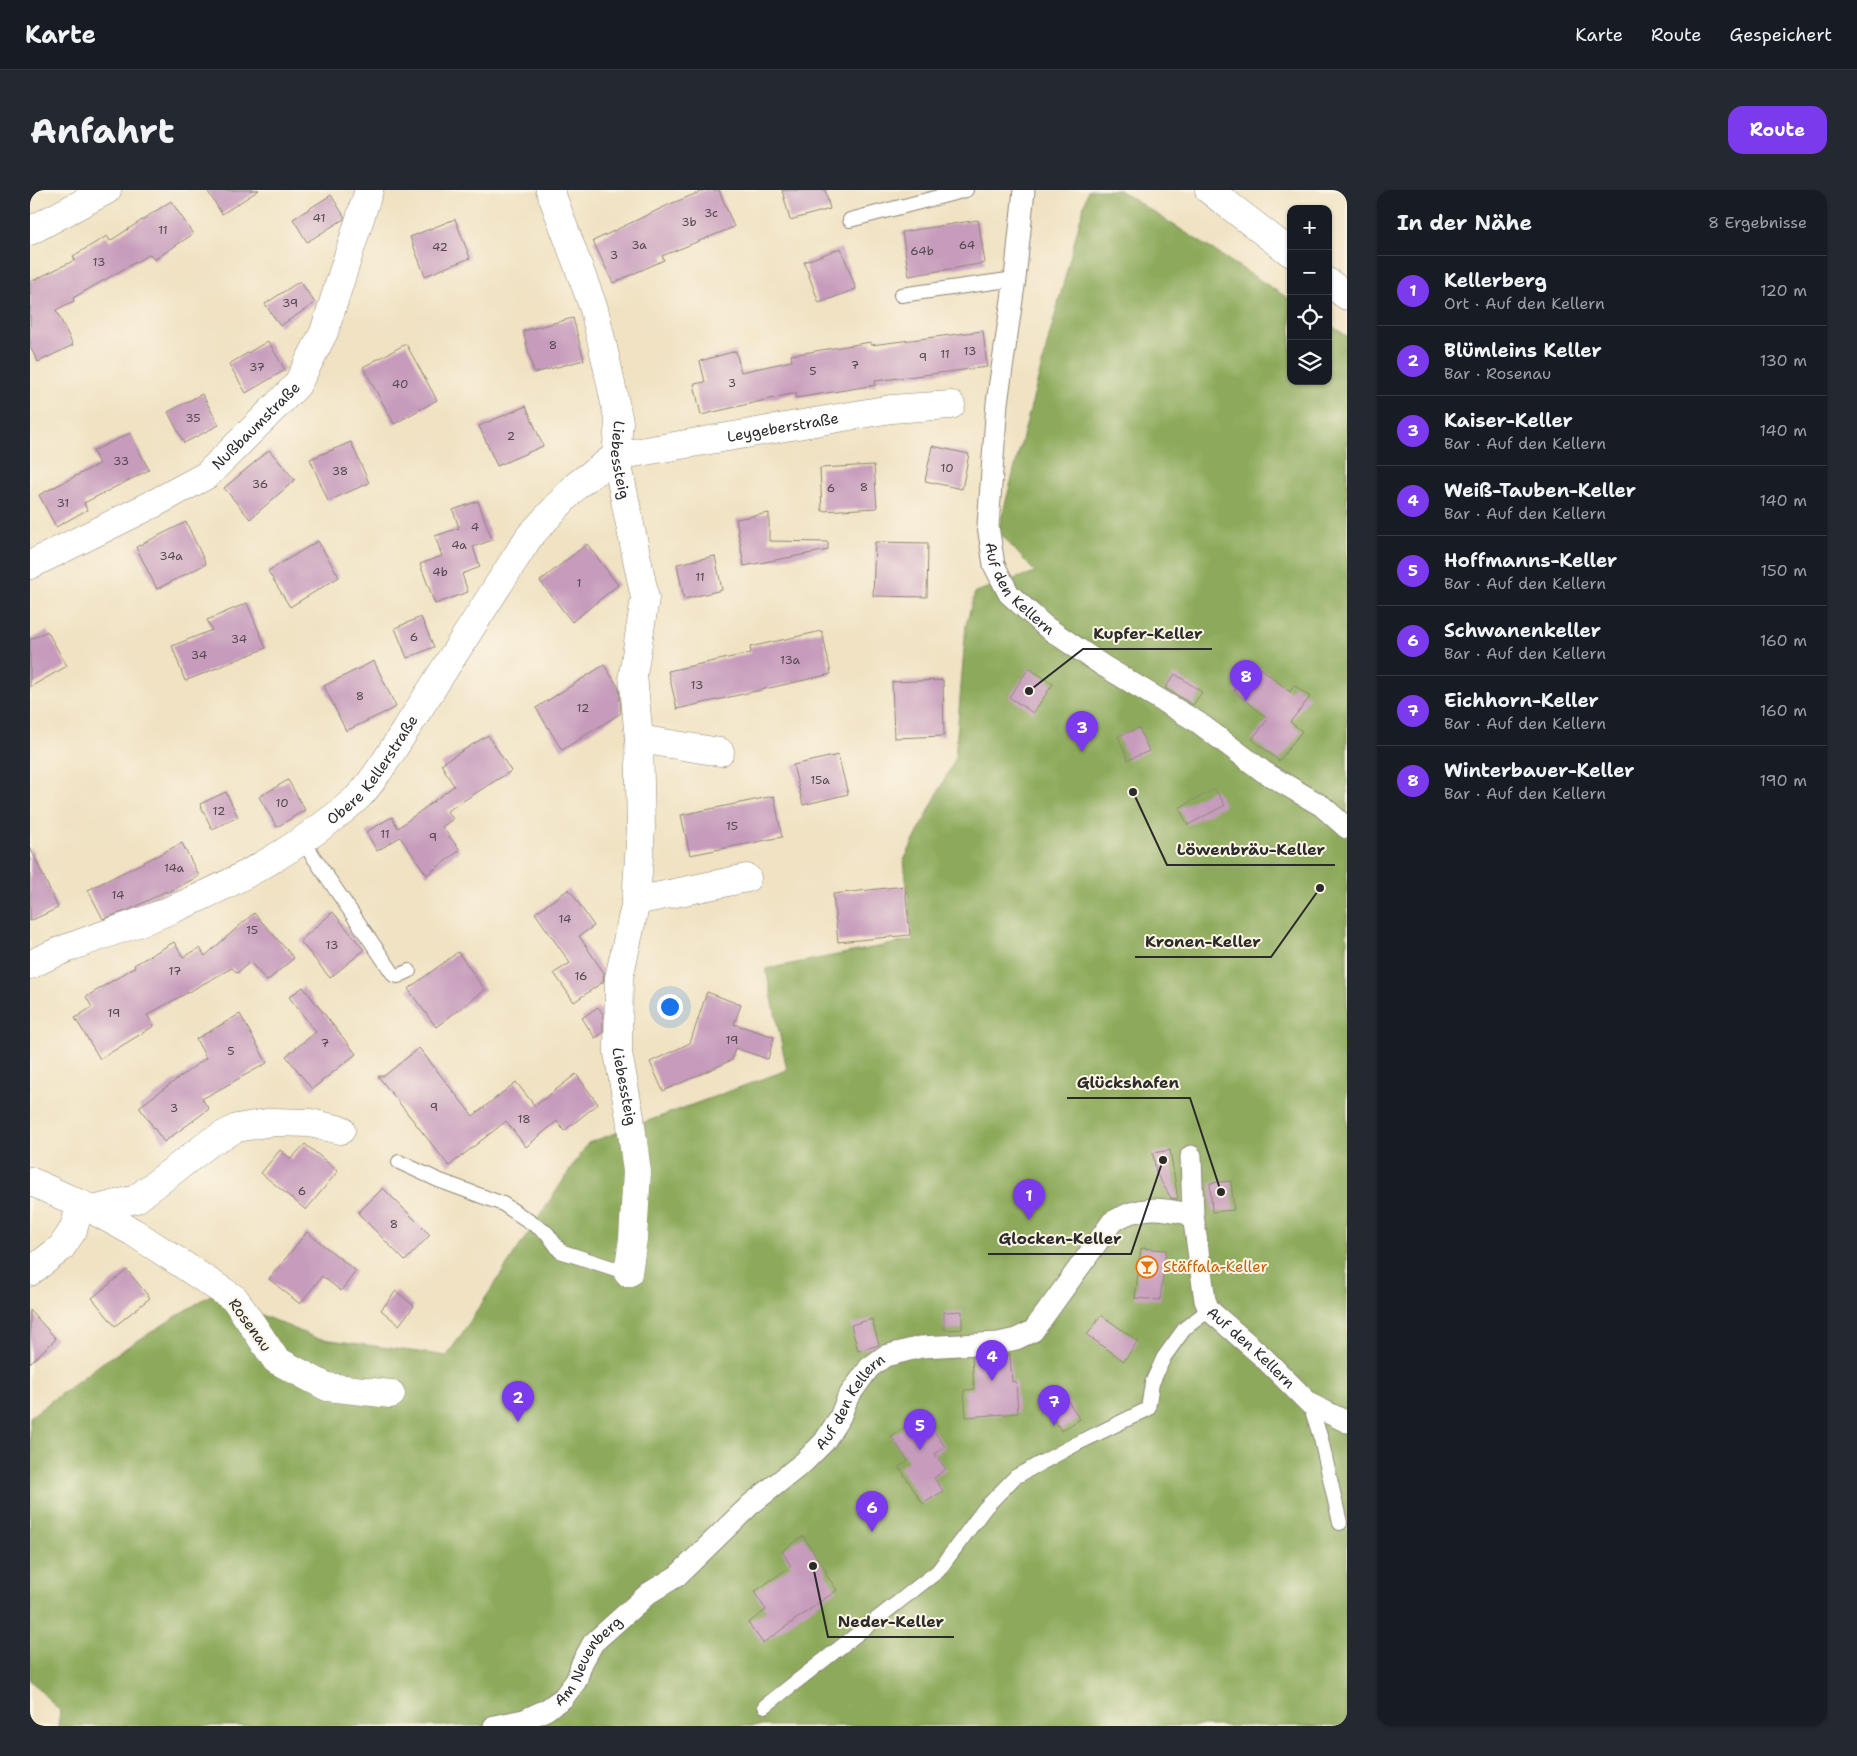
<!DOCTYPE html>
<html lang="de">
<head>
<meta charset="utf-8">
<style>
	:root { --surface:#171b24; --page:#242831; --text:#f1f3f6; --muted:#9ea1a6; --line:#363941; --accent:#7c3aed }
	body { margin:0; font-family:"Shantell Sans",sans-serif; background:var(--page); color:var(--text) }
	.controls { position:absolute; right:15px; top:15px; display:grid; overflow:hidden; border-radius:10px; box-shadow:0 1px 4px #0004 }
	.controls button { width:45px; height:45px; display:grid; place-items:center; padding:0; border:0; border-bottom:1px solid var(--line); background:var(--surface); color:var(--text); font:25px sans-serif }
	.you { position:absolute; left:639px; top:816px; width:18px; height:18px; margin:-12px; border:4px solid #fff; border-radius:50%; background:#1a73e8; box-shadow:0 0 0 8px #1a73e833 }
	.badge { display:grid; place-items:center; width:32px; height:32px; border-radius:50%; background:var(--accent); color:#fff; font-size:16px; font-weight:700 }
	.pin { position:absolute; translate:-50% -41px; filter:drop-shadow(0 1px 2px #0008) }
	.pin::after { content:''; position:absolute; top:26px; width:18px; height:15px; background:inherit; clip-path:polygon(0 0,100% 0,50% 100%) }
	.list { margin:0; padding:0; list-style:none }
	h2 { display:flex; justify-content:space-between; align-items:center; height:65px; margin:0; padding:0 20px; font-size:21px }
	h2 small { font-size:16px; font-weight:400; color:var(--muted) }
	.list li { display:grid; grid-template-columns:32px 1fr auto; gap:15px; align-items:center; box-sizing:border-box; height:70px; padding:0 20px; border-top:1px solid var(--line) }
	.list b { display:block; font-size:19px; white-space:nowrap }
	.list p { margin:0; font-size:16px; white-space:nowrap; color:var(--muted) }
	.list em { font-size:16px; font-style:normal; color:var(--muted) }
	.icon { flex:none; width:28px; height:28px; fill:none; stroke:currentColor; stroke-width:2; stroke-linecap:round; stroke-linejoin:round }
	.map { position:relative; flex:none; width:1317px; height:1536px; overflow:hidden; border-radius:15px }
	header { display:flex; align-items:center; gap:30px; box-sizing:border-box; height:70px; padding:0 25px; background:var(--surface); border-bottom:1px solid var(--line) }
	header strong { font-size:24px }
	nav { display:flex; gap:28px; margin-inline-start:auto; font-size:18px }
	.intro { display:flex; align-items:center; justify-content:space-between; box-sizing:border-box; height:120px; padding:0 30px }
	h1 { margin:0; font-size:35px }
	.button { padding:12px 22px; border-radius:15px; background:var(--accent); color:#fff; font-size:18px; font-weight:700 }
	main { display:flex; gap:30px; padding:0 30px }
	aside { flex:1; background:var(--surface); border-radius:15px; box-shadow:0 1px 4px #0004 }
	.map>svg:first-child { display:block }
	.forest { fill:#8daa5c; stroke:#5c6a44 }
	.building { fill:#c69bbc }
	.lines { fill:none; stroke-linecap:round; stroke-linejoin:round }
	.service-casing { stroke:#8e8677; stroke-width:16 }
	.pedestrian-casing { stroke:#8e8677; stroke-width:23 }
	.minor-casing { stroke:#8e8677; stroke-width:29 }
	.tertiary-casing { stroke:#8e8677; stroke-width:29 }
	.service { stroke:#fff; stroke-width:14 }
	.pedestrian { stroke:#fff; stroke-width:21 }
	.minor { stroke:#fff; stroke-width:28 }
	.tertiary { stroke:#fff; stroke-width:28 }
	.labels { text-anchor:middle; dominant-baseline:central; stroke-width:4; stroke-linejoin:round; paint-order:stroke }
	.number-label { font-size:12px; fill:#52474f }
	.street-label { font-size:15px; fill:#2b2b2b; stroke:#fcf5e5 }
	.food-label { font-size:15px; fill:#c56008; stroke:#fcf5e5; text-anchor:start }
	.leader { fill:none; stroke:#2b2b2b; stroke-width:2 }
	.callout-dot { fill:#2b2b2b; stroke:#fcf5e5; stroke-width:2 }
	.callout-label { font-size:16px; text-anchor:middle; font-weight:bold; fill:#2b2b2b; stroke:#fcf5e5; stroke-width:4; stroke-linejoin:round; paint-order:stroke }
</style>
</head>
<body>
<header>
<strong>Karte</strong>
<nav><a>Karte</a><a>Route</a><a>Gespeichert</a></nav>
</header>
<div class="intro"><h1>Anfahrt</h1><a class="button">Route</a></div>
<main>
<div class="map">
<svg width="1317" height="1536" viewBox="0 0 1317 1536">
	<rect width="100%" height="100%" fill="#fcf5e5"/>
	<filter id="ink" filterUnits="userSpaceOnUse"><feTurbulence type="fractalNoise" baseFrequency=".02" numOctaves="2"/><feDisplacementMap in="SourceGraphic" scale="10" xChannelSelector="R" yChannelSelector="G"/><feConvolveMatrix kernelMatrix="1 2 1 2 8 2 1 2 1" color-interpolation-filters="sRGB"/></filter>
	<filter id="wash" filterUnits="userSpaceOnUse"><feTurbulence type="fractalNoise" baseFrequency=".0096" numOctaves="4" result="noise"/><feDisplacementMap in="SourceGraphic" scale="20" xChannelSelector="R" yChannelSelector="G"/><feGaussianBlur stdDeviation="1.12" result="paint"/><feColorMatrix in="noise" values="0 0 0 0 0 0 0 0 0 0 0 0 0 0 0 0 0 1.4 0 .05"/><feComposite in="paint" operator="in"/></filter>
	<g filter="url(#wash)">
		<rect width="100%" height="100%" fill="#f0e2c3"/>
		<!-- forest -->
		<path class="forest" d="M1058,0H1089L1261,110V191H1298V134L1317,146V1536H28L30,1521L0,1490V1227L72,1173L182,1104L286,1148L417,1166L558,953L757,880L736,779L883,750L874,670L925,569L936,435L945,402L1005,382L968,341Z"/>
		<g id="blocks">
			<!-- building -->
			<g class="building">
				<path d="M177,0H229L192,24Z"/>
				<path d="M675,0H689L704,37L632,66L634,70L583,93L563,51L638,15Z"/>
				<path d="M752,0H795L800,19L760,30Z"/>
				<path d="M301,5L314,26V29L277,52L263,29Z"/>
				<path d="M141,11L163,44L124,70L120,64L43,108L44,111L26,120L43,155L8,172L0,157V92L45,70L43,66L77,46L80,51Z"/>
				<path d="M425,29L440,68L395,86L380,47Z"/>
				<path d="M948,30L955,73L879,86L872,42Z"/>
				<path d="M811,58L826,99L789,113L774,72Z"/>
				<path d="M270,91L285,113L250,136L235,114Z"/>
				<path d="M543,128L554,170L504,183L493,141Z"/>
				<path d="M953,141L957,177L845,191L846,195L766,208V203L671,225L664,194L675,192L670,171L706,161L711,182L762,171L761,165L841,152V155Z"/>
				<path d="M238,151L255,180L216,203L199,174Z"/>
				<path d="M376,154L407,210L364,234L333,177Z"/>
				<path d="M172,204L189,235L154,253L138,222Z"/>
				<path d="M496,216L513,256L467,276L449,236Z"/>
				<path d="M100,243L119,280L54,313L57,320L26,337L9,305L69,274L63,261Z"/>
				<path d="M321,252L339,293L298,311L280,269Z"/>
				<path d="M902,256L939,264L932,299L895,291Z"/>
				<path d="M239,260L265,290L220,329L194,298Z"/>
				<path d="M844,275L847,318L792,321L790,278Z"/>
				<path d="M448,311L462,350L443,357L450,377L432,384L438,402L405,414L390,374L412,366L405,346L429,338L423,320Z"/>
				<path d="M739,323V351L798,352V360L714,376L706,329Z"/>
				<path d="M156,332L176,374L127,399L106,357Z"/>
				<path d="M288,351L309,387L260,417L238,381Z"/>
				<path d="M845,352L898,353L897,407L843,406Z"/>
				<path d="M557,354L588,395L542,432L510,391Z"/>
				<path d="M685,366L692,400L654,409L647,374Z"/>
				<path d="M217,413L236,458L155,491L142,456L182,440L177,430Z"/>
				<path d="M391,427L404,457L377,468L365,438Z"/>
				<path d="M17,441L37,476L0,497V450Z"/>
				<path d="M792,441L801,484L647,519L638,481L721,463L720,457Z"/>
				<path d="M344,471L366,517L316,541L294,496Z"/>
				<path d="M1226,474L1260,502L1264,495L1280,507L1260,532L1272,541L1249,571L1222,549L1238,529L1204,501Z"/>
				<path d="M574,475L589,498L591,523L532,560L506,518Z"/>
				<path d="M999,478L1023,494L1003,523L979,507Z"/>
				<path d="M1145,484L1172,502L1163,515L1135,498Z"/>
				<path d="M913,490L914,546L864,548L862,492Z"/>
				<path d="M1109,538L1119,561L1098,570L1088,546Z"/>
				<path d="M458,545L481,581L417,621L423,629L412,637L430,660L397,685L370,647L347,661L336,642L362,627L368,638L424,596L411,574Z"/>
				<path d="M808,565L818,604L773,615L763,575Z"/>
				<path d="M258,590L275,620L247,637L229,607Z"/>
				<path d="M1185,599L1195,615L1158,635L1149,618Z"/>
				<path d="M196,602L208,627L182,639L170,614Z"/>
				<path d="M744,606L752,647L660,665L651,625Z"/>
				<path d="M152,653L169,686L137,703L136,701L99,720L73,729L58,700Z"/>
				<path d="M0,657L28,718L0,731Z"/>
				<path d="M875,696L880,745L808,752L803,704Z"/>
				<path d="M539,699L564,736L549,746L574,783L573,792L544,812L524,783L540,773L505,723Z"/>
				<path d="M303,722L334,760L300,788L270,751Z"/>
				<path d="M224,723L264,768L237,791L220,772L207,783L202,778L117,825L124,836L70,869L45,828L62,817L56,807L105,777L104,775L144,752L153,767L170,758L175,766Z"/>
				<path d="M428,762L455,800L406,837L378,799Z"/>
				<path d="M273,797L326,864L282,899L256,866L286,842L259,807Z"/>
				<path d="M677,802L711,815L704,834L744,847L738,869L705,858L702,870L633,901L620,872L660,853Z"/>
				<path d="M568,817L573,824V843L565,848L552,828Z"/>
				<path d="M210,824L237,873L172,909L179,919L134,952L109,917L176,868L166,849Z"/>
				<path d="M389,858L443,926L486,892L505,916L546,884L568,914L534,941L527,931L496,957L476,931L419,976L348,886H354Z"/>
				<path d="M275,954L308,981L276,1020L231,983L250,960L261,969Z"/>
				<path d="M1140,960L1148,1009L1141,1008L1126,983L1123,963Z"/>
				<path d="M1201,991L1204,1020L1182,1022L1180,993Z"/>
				<path d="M353,998L400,1045L375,1071L328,1023Z"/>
				<path d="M277,1042L326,1081L311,1101L292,1086L270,1114L239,1089Z"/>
				<path d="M1111,1058L1136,1060L1130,1110L1105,1108Z"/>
				<path d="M97,1080L120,1108L85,1136L62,1108Z"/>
				<path d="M366,1101L384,1116L369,1135L351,1120Z"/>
				<path d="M0,1120L26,1149L0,1173Z"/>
				<path d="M932,1121V1139L914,1140V1122Z"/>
				<path d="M1071,1125L1108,1151L1094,1171L1057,1145Z"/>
				<path d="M842,1129L849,1155L828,1161L821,1135Z"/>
				<path d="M980,1164L982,1192L986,1191L988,1223L936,1227L934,1200L944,1199L942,1167Z"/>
				<path d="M1032,1202L1050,1229L1031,1241L1014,1214Z"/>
				<path d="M893,1225L915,1257L905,1264L916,1279L904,1288L913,1301L893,1314L869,1277L878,1271L861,1246Z"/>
				<path d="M773,1346L797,1382L795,1383L807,1400L733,1453L718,1433L736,1420L724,1402L761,1376L752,1361Z"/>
			</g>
		</g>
	</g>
	<g filter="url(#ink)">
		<use href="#blocks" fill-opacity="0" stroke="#8e8677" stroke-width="1"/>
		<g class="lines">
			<!-- service casing -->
			<g class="service-casing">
				<g id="service">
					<path d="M820,30L936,0"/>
					<path d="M871,105L985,89"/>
					<path d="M272,650L364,785L368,786L379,781"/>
					<path d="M369,972L408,990L473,1014L517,1043L530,1061L598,1083"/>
					<path d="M1280,1214L1291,1249L1310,1333"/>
					<path d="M735,1516L908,1381L955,1318L985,1287L1046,1254L1118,1219L1122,1193L1134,1167L1155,1138L1179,1120"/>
				</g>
			</g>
			<!-- pedestrian casing -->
			<g class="pedestrian-casing">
				<g id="pedestrian">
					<path id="s1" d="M994,0L985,89L967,213L958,336L964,375L979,404L1016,437L1072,475L1169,533L1234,582L1292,616L1317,638"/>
					<path id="s2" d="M1161,966L1163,1025L1175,1110L1179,1120L1232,1166L1280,1214L1317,1232"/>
					<path id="s3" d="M464,1536L494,1530L516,1520L533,1508L546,1491L552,1473L563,1453L619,1403L647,1386L720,1315L774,1272L794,1252L810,1227L818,1207L839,1178L855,1166L891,1157L968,1153L986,1149L1003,1141L1082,1032C1111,1014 1132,1018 1163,1025"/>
				</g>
			</g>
			<!-- minor casing -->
			<g class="minor-casing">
				<g id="minor">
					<path id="s4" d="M520,0L564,119L577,175L589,232L586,266L615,408L603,485L609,549L611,638L606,711L589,788L588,863L600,927L607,982L603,1049L598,1083"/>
					<path d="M0,41L77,0"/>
					<path id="s5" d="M0,375L125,313L177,285L267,195L294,142L339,0"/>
					<path d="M609,549L690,562"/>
					<path d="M606,711L717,688"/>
					<path id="s6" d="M0,775C36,756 75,745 113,731C189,702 266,662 327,608C338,598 346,584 355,572L499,347L547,295L586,266L861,219L921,215"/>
					<path d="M0,991L63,1020L103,1042L205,1109L246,1170L297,1197L361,1204"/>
					<path d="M63,1020L106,1009L182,951L207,938L242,932L280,933L311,940"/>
					<path d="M0,1082L31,1058L43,1040L51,1014"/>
				</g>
			</g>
			<!-- tertiary casing -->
			<g class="tertiary-casing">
				<g id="tertiary">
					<path d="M1179,0L1261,63"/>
					<path d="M1298,92L1317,106"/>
				</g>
			</g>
			<!-- service -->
			<use href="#service" class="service"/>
			<!-- pedestrian -->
			<use href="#pedestrian" class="pedestrian"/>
			<!-- minor -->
			<use href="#minor" class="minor"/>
			<!-- tertiary -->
			<use href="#tertiary" class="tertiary"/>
		</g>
	</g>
	<!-- icons -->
	<defs>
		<g id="bar-ring" transform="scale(1.125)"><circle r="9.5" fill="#fcf5e5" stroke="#e8710a" stroke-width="1.5"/><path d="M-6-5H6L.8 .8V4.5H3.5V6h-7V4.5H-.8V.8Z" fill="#e8710a"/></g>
	</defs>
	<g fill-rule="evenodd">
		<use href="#bar-ring" x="1117" y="1077"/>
	</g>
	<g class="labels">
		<!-- number labels -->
		<g class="number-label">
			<text x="681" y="23">3c</text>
			<text x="289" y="28">41</text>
			<text x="659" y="32">3b</text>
			<text x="133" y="40">11</text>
			<text x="609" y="55">3a</text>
			<text x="937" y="55">64</text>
			<text x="410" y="57">42</text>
			<text x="892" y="61">64b</text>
			<text x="584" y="65">3</text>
			<text x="69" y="72">13</text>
			<text x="260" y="113">39</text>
			<text x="523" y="155">8</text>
			<text x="940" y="161">13</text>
			<text x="915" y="164">11</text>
			<text x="893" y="167">9</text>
			<text x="825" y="175">7</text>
			<text x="227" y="177">37</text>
			<text x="783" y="181">5</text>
			<text x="702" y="193">3</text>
			<text x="370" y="194">40</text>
			<text x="163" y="228">35</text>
			<text x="481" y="246">2</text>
			<text x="91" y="271">33</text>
			<text x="917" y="278">10</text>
			<text x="310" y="281">38</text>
			<text x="230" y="294">36</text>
			<text x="834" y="297">8</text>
			<text x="801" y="298">6</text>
			<text x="33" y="313">31</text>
			<text x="445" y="337">4</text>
			<text x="429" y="355">4a</text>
			<text x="141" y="366">34a</text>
			<text x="410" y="382">4b</text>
			<text x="670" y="387">11</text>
			<text x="549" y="393">1</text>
			<text x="384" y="447">6</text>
			<text x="209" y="449">34</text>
			<text x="169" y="465">34</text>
			<text x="760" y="470">13a</text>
			<text x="667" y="495">13</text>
			<text x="330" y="506">8</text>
			<text x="553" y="518">12</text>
			<text x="790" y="590">15a</text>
			<text x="252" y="613">10</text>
			<text x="189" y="621">12</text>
			<text x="702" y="636">15</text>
			<text x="355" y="644">11</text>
			<text x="403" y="647">9</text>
			<text x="144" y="678">14a</text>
			<text x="88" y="705">14</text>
			<text x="535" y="729">14</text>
			<text x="222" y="740">15</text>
			<text x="302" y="755">13</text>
			<text x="145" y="781">17</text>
			<text x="551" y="786">16</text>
			<text x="84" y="823">19</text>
			<text x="702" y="850">19</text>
			<text x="295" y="853">7</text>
			<text x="201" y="861">5</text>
			<text x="404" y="917">9</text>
			<text x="144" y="918">3</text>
			<text x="494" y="929">18</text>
			<text x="272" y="1001">6</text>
			<text x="364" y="1034">8</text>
		</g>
		<!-- street labels -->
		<g class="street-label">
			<text stroke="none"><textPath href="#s5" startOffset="268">Nußbaumstraße</textPath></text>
			<text stroke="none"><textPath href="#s6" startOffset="971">Leygeberstraße</textPath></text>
			<text stroke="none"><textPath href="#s4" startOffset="281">Liebessteig</textPath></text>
			<text stroke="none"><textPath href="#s1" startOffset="411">Auf den Kellern</textPath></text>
			<text stroke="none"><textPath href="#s6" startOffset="401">Obere Kellerstraße</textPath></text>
			<text stroke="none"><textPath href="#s4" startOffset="914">Liebessteig</textPath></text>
			<text transform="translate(220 1135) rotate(54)">Rosenau</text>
			<text stroke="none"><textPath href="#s2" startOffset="212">Auf den Kellern</textPath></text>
			<text stroke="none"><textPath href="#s3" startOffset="494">Auf den Kellern</textPath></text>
			<text stroke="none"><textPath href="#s3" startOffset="121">Am Neuenberg</textPath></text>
		</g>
		<!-- food labels -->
		<g class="food-label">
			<text x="1133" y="1077">Stäffala-Keller</text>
		</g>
	</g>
	<!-- callouts -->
	<path class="leader" d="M999 501L1053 459H1182M1103 602L1137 675H1305M1290 698L1241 767H1105M1191 1002L1160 908H1037M1133 970L1101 1064H958M783 1376L798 1447H924"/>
	<g class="callout-dot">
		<circle cx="999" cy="501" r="5"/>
		<circle cx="1103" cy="602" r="5"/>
		<circle cx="1290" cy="698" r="5"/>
		<circle cx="1191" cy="1002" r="5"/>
		<circle cx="1133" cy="970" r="5"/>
		<circle cx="783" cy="1376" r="5"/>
	</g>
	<g class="callout-label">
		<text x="1118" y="449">Kupfer-Keller</text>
		<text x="1221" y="665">Löwenbräu-Keller</text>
		<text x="1173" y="757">Kronen-Keller</text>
		<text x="1098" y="898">Glückshafen</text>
		<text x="1030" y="1054">Glocken-Keller</text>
		<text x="861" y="1437">Neder-Keller</text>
	</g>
</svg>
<div class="controls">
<button>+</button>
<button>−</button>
<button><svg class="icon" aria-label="locate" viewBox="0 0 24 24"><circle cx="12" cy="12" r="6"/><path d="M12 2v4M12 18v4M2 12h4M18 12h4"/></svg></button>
<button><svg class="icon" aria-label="layers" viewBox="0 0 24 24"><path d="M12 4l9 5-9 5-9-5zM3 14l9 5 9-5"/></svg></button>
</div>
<div class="you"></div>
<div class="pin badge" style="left:999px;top:1030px">1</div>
<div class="pin badge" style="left:488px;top:1232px">2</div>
<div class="pin badge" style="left:1052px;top:562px">3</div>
<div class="pin badge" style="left:962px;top:1191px">4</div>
<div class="pin badge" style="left:890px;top:1260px">5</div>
<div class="pin badge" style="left:842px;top:1342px">6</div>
<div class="pin badge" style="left:1024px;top:1236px">7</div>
<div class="pin badge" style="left:1216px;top:511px">8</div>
</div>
<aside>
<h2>In der Nähe<small>8 Ergebnisse</small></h2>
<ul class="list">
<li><span class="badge">1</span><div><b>Kellerberg</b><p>Ort · Auf den Kellern</p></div><em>120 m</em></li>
<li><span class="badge">2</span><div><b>Blümleins Keller</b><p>Bar · Rosenau</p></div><em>130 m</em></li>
<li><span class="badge">3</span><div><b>Kaiser-Keller</b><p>Bar · Auf den Kellern</p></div><em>140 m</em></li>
<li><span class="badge">4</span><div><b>Weiß-Tauben-Keller</b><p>Bar · Auf den Kellern</p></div><em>140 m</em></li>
<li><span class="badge">5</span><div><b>Hoffmanns-Keller</b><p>Bar · Auf den Kellern</p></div><em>150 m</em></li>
<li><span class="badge">6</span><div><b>Schwanenkeller</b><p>Bar · Auf den Kellern</p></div><em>160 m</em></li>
<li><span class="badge">7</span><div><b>Eichhorn-Keller</b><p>Bar · Auf den Kellern</p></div><em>160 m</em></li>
<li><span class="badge">8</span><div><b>Winterbauer-Keller</b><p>Bar · Auf den Kellern</p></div><em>190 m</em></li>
</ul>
</aside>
</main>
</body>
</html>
